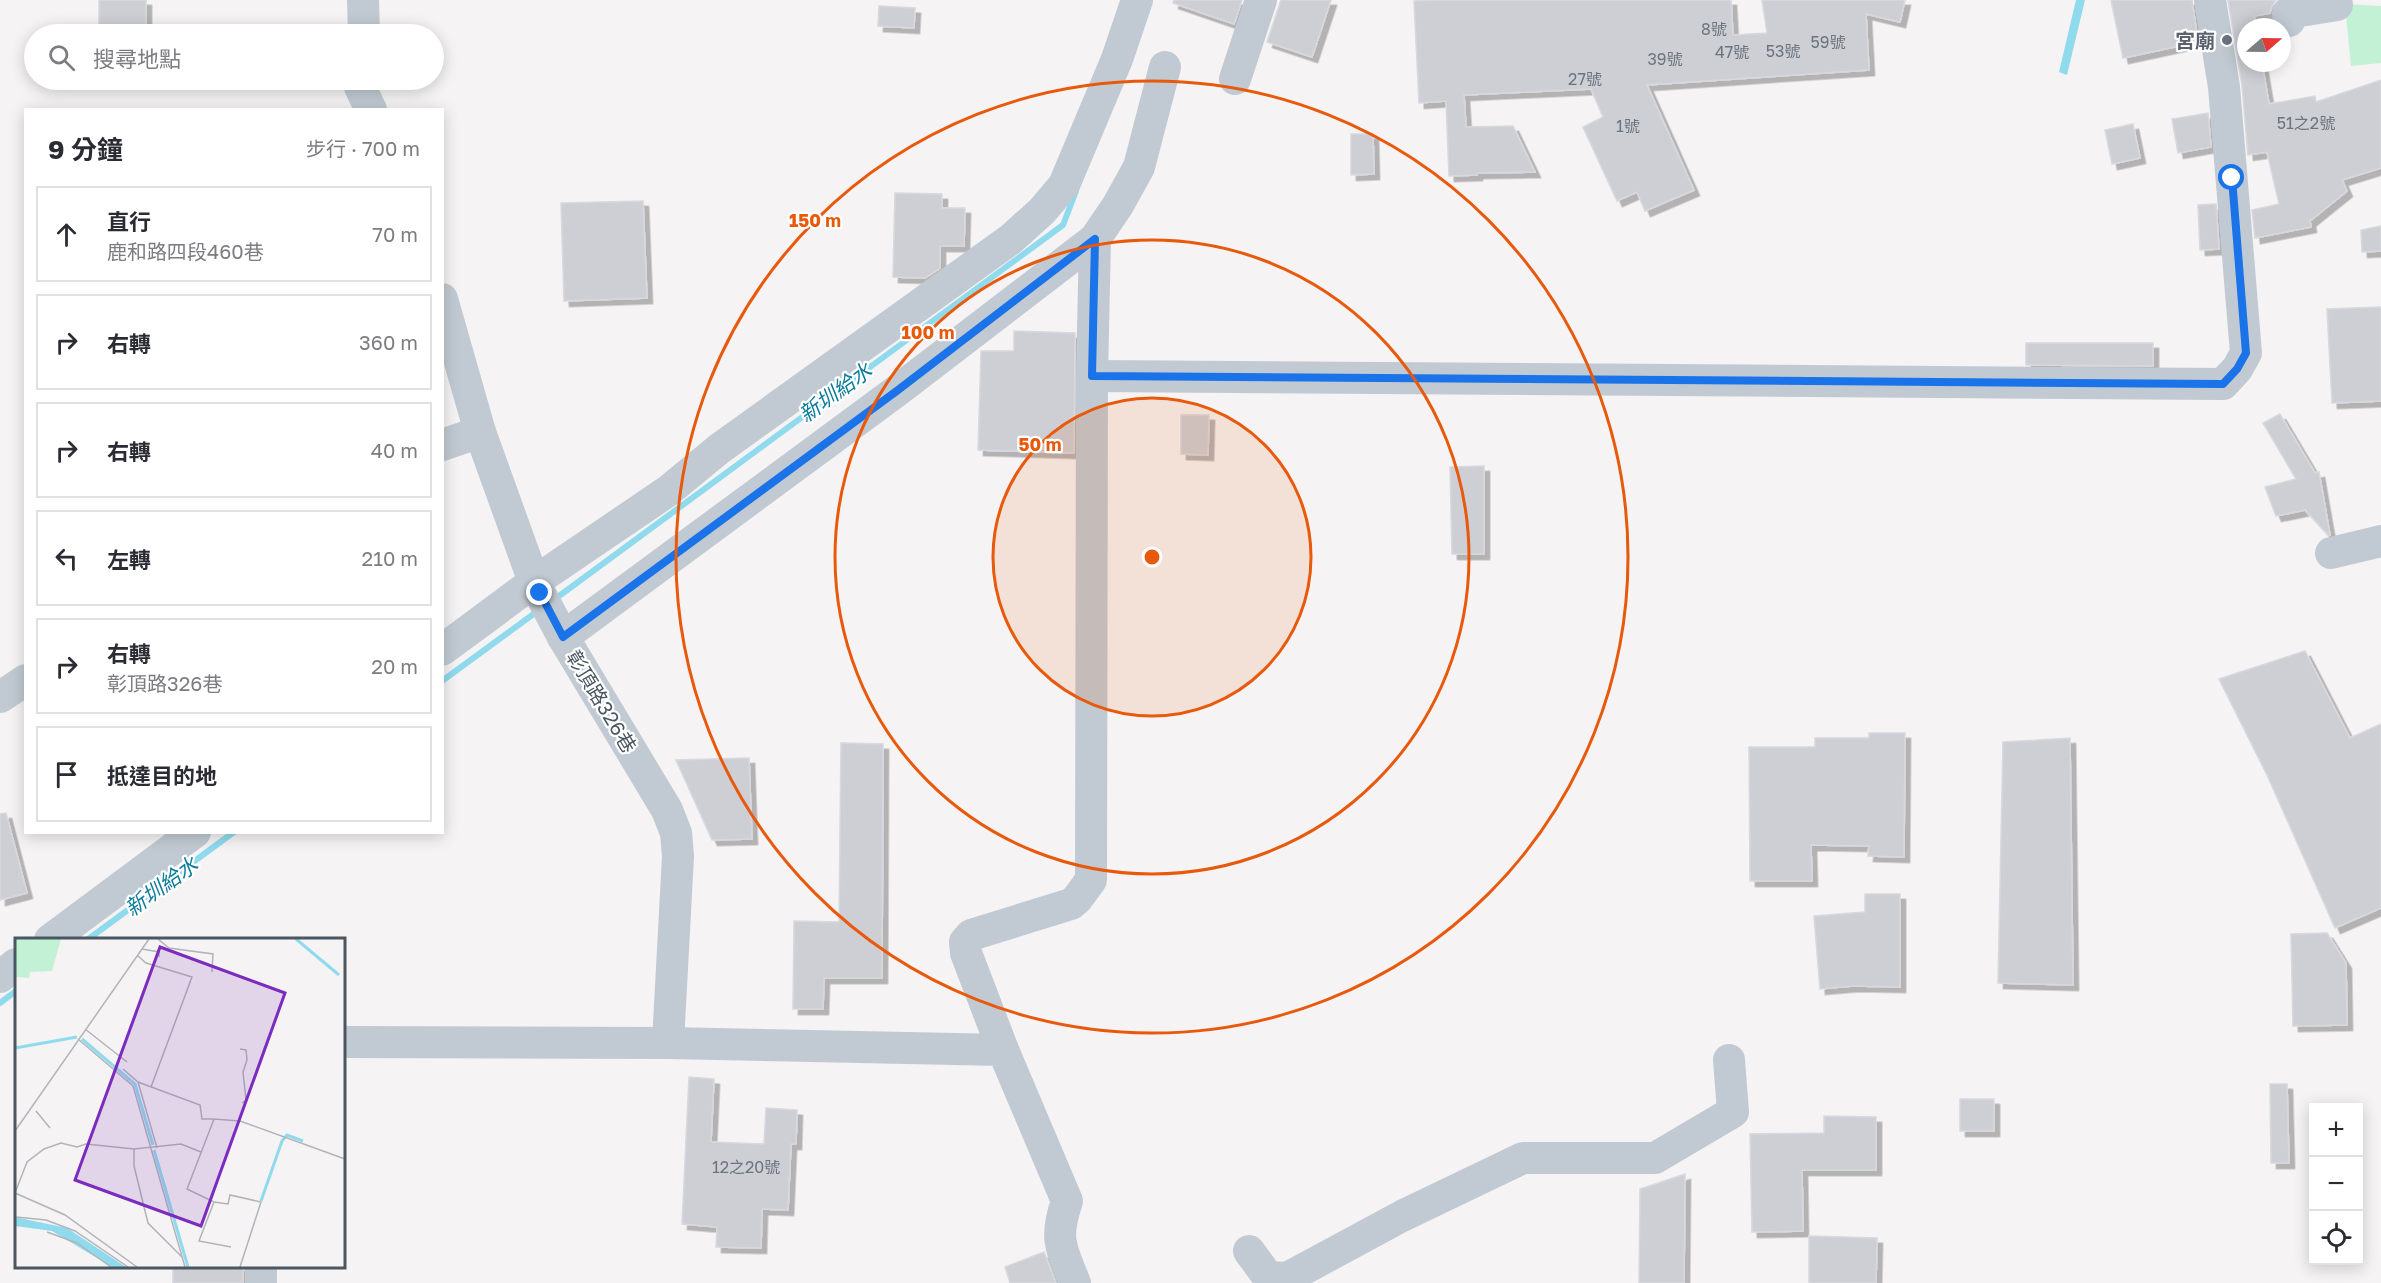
<!DOCTYPE html>
<html lang="zh-TW">
<head>
<meta charset="utf-8">
<style>
	:root { --surface:#fff; --page:#f7f7f7; --text:#2b2b33; --muted:#7c7c81; --line:#e1e1e2 }
	body { margin:0; font-family:"Golos Text","Noto Sans TC",sans-serif; background:var(--page); color:var(--text) }
	.controls { position:absolute; right:18px; bottom:18px; display:grid; overflow:hidden; border-radius:0px; box-shadow:0 3px 15px #0003 }
	.controls button { width:54px; height:54px; display:grid; place-items:center; padding:0; border:0; border-bottom:2px solid var(--line); background:var(--surface); color:var(--text); font:30px sans-serif }
	.compass { position:absolute; left:2237px; top:18px; width:54px; height:54px; border-radius:50%; background:var(--surface); box-shadow:0 3px 15px #0003; rotate:70deg }
	.stop { position:absolute; width:18px; height:18px; margin:-14px; border:4px solid #1a73e8; border-radius:50%; background:#fff }
	.stop.end { background:#1a73e8; border-color:#fff; box-shadow:0 2px 6px #0008 }
	.list { margin:0; padding:0; list-style:none }
	h2 { display:flex; justify-content:space-between; align-items:center; height:78px; margin:0; padding:0 24px; font-size:26px }
	h2 small { font-size:20px; font-weight:400; color:var(--muted) }
	.list li { display:grid; grid-template-columns:39px 1fr auto; gap:18px; align-items:center; box-sizing:border-box; height:96px; margin:0 12px 12px; padding:0 12px; border:2px solid var(--line); border-radius:0px }
	.list b { display:block; font-size:22px; white-space:nowrap }
	.list p { margin:0; font-size:20px; white-space:nowrap; color:var(--muted) }
	.list em { font-size:20px; font-style:normal; color:var(--muted) }
	.icon { flex:none; width:33px; height:33px; fill:none; stroke:currentColor; stroke-width:2; stroke-linecap:round; stroke-linejoin:round }
	.map { position:relative; flex:none; width:2381px; height:1283px; overflow:hidden }
	.search { position:absolute; background:var(--surface); box-shadow:0 3px 15px #0003; left:24px; top:24px; width:420px; height:66px; display:flex; align-items:center; gap:15px; box-sizing:border-box; padding:0 21px; border-radius:33px; color:var(--muted); font-size:22px }
	.panel { position:absolute; background:var(--surface); box-shadow:0 3px 15px #0003; left:24px; top:108px; width:420px; height:726px; border-radius:0px }
	.map>svg:first-child { display:block }
	.green { fill:#c3f1d5 }
	.water { fill:#90daee }
	.lines { fill:none; stroke-linecap:round; stroke-linejoin:round }
	.stream { stroke:#90daee; stroke-width:6 }
	.building { fill:#cdcfd5; stroke:#d7d9de; stroke-width:1.5; filter:url(#shadow) }
	.minor { stroke:#c1cad2; stroke-width:32 }
	.route { stroke:#1a73e8; stroke-width:8 }
	.ring { fill:none; stroke:#e8590c; stroke-width:3 }
	.worship-dot { fill:#6b7280; stroke:#fff; stroke-width:2 }
	.labels { text-anchor:middle; dominant-baseline:central; stroke-width:4.5; stroke-linejoin:round; paint-order:stroke }
	.number-label { font-size:16px; fill:#6b747e }
	.worship-label { font-size:20px; font-weight:bold; fill:#5b616d; stroke:#fff; text-anchor:end }
	.street-label { font-size:20px; fill:#4a5661; stroke:#fff }
	.water-label { font-size:21px; font-style:italic; fill:#0c7c9b; stroke:#fff }
	.inset-river { fill:none; stroke:#90daee; stroke-width:3 }
	.inset-road { fill:none; stroke:#b1b4b9; stroke-width:1.5 }
	.view { fill:#7b2cbf; fill-opacity:0.15; stroke:#7b2cbf; stroke-width:3 }
	.inset-edge { fill:none; stroke:#4a5661; stroke-width:3 }
	.centre { fill:#e8590c; stroke:#fff; stroke-width:3 }
	.ring-label { font-size:18px; text-anchor:middle; font-weight:bold; fill:#e8590c; stroke:#fff; stroke-width:4.5; stroke-linejoin:round; paint-order:stroke }
</style>
</head>
<body>
<div class="map">
<svg width="2381" height="1283" viewBox="0 0 2381 1283">
	<defs>
		<filter id="shadow"><feDropShadow dx="5.5" dy="5.5" stdDeviation="0" flood-color="#0004"/></filter>
	</defs>
	<rect width="100%" height="100%" fill="#f5f3f3"/>
	<!-- green -->
	<path class="green" d="M2345,4L2381,6V63L2351,66Z"/>
	<!-- water -->
	<path class="water" d="M2076,0H2085L2067,75L2059,72Z"/>
	<g class="lines">
		<!-- stream -->
		<g class="stream">
			<path d="M555,599L1063,225L1076,191"/>
			<path d="M442,681L539,610"/>
			<path d="M87,940L234,832"/>
			<path d="M0,1003L16,991"/>
		</g>
	</g>
	<!-- building -->
	<g class="building">
		<rect x="99" y="0" width="47" height="34"/>
		<path d="M1174,0H1242L1234,24L1173,3Z"/>
		<path d="M1281,0H1331L1312,57L1267,42Z"/>
		<path d="M1436,0H1731L1733,35L1767,33L1762,0H1905L1900,22L1866,14L1869,70L1647,85L1694,190L1645,211L1637,192L1617,201L1583,127L1603,117L1591,89L1464,95L1466,127L1513,126L1535,172L1477,173V175L1449,176L1446,101L1419,103L1414,1Z"/>
		<path d="M2111,0H2192L2198,42L2123,58Z"/>
		<path d="M2228,0H2276L2272,6L2270,13L2254,16L2256,27H2246V63H2262L2269,104L2315,96L2316,102L2381,80V168L2342,180L2347,191L2310,221L2311,227L2255,238L2252,210L2279,204L2267,152L2248,155L2242,86Z"/>
		<path d="M879,6L915,8L914,28L878,26Z"/>
		<path d="M2208,113L2211,147L2178,153L2172,119Z"/>
		<path d="M2133,124L2140,158L2112,164L2105,130Z"/>
		<path d="M1351,134H1373L1374,174L1351,175Z"/>
		<path d="M895,193L942,194V208H965L964,246H940V268L925,278L893,277Z"/>
		<path d="M643,201L647,298L564,301L561,203Z"/>
		<path d="M2216,204L2219,249L2200,250L2198,205Z"/>
		<path d="M2381,226V251L2362,252L2361,230Z"/>
		<path d="M2381,307V401L2332,403L2327,309Z"/>
		<path d="M1014,331L1075,333L1074,453L978,450L981,351H1014Z"/>
		<path d="M2026,343H2153V366L2026,365Z"/>
		<path d="M2280,414L2315,473L2319,472L2330,535H2328L2305,510L2276,516L2265,487L2296,479L2263,423Z"/>
		<path d="M1181,415H1209L1208,455L1181,454Z"/>
		<path d="M1484,466V554H1452L1450,467Z"/>
		<path d="M2305,651L2350,738L2381,724V908L2335,928L2267,775L2219,679Z"/>
		<path d="M1869,733H1905L1904,857L1868,856L1869,846L1811,845L1812,881H1750L1749,747H1815V738H1869Z"/>
		<path d="M2070,738L2073,985L1998,983L2003,742Z"/>
		<path d="M841,743L883,744L882,978H824L823,1009H793L794,921L839,922Z"/>
		<path d="M749,758L752,839L712,840L676,760Z"/>
		<path d="M6,813L27,893L0,900V814Z"/>
		<path d="M1865,894H1900V987L1853,986L1820,989L1814,916L1865,912Z"/>
		<path d="M2327,933L2346,963L2347,1025L2293,1026L2291,934Z"/>
		<path d="M689,1077L714,1079L711,1142L764,1144L766,1108L797,1110L796,1144H791L788,1210L762,1209L761,1248L716,1247L717,1227L682,1224Z"/>
		<path d="M2270,1084H2287L2289,1163H2271Z"/>
		<rect x="1960" y="1099" width="34" height="32"/>
		<path d="M1824,1116L1876,1117V1170H1802L1803,1231L1752,1232L1750,1134L1824,1133Z"/>
		<path d="M1685,1174L1684,1283H1639L1640,1189Z"/>
		<path d="M1809,1236L1877,1238L1876,1283H1809Z"/>
		<path d="M1044,1252L1056,1283H1010L1005,1267Z"/>
		<rect x="173" y="1266" width="70" height="17"/>
	</g>
	<g class="lines">
		<!-- minor -->
		<g class="minor">
			<path d="M363,0L364,34"/>
			<path d="M2289,21L2288,13L2337,5L2336,0"/>
			<path d="M1235,79L1261,0"/>
			<path d="M359,80L360,87L371,110"/>
			<path d="M442,299L480,432L534,582L563,637L667,810L676,833L678,856L668,1043"/>
			<path d="M1092,376L2223,384L2237,369L2246,353L2224,87L2210,0"/>
			<path d="M442,445L480,432"/>
			<path d="M2331,553L2381,541"/>
			<path d="M563,637L898,390L1095,239"/>
			<path d="M442,650L534,582L668,491L719,449L1011,239L1042,211L1064,185L1117,59L1137,0"/>
			<path d="M0,697L26,680"/>
			<path d="M50,940L195,832"/>
			<path d="M0,977L16,964"/>
			<path d="M344,1042L668,1043L1003,1050L1067,1201C1054,1239 1061,1248 1075,1283"/>
			<path d="M1003,1050L966,953L965,942L971,935L1071,904L1077,899L1091,880L1092,376L1095,239L1118,205L1139,167L1165,67"/>
			<path d="M1249,1251L1268,1277L1287,1278L1402,1216L1523,1158H1655L1733,1112L1729,1060"/>
			<path d="M261,1283V1266"/>
		</g>
	</g>
	<g class="lines">
		<!-- route -->
		<path class="route" d="M540,593L563,637L898,390L1095,239L1092,376L2223,384L2237,369L2246,353L2232,178"/>
	</g>
	<!-- distance rings -->
	<circle cx="1152" cy="557" r="159" fill="#e8590c" fill-opacity=".12"/>
	<g class="ring">
		<circle cx="1152" cy="557" r="159"/>
		<circle cx="1152" cy="557" r="317"/>
		<circle cx="1152" cy="557" r="476"/>
	</g>
	<!-- markers -->
	<circle class="worship-dot" cx="2227" cy="40" r="6"/>
	<g class="labels">
		<!-- number labels -->
		<g class="number-label">
			<text x="1714" y="29">8號</text>
			<text x="1828" y="42">59號</text>
			<text x="1783" y="51">53號</text>
			<text x="1732" y="52">47號</text>
			<text x="1665" y="59">39號</text>
			<text x="1585" y="79">27號</text>
			<text x="2306" y="123">51之2號</text>
			<text x="1628" y="126">1號</text>
			<text x="746" y="1167">12之20號</text>
		</g>
		<!-- worship labels -->
		<g class="worship-label">
			<text x="2215" y="40">宮廟</text>
		</g>
		<!-- street labels -->
		<g class="street-label">
			<text transform="translate(602 701) rotate(59)">彰頂路326巷</text>
		</g>
		<!-- water labels -->
		<g class="water-label">
			<text transform="translate(835 392) rotate(-36)">新圳給水</text>
			<text transform="translate(161 886) rotate(-36)">新圳給水</text>
		</g>
	</g>
	<!-- overview -->
	<g transform="translate(15 938)">
		<rect width="330" height="330" fill="#f5f3f3"/>
		<path d="M0,1H46L37,33L15,34L14,40L0,39Z" fill="#c3f1d5"/>
		<path d="M0,279L52,290L111,329H97L37,293L0,288Z" fill="#90daee"/>
		<path class="inset-river" d="M281,1L324,37M67,101L120,146L138,207M0,110L62,99M139,212L173,329M246,263L267,203L272,197L288,203"/>
		<path class="inset-road" d="M143,1L154,10L198,16L197,34M127,11L144,14V19M122,17L131,25L177,39L136,149M70,91L112,124M63,101L118,148L170,329M225,111L231,112L232,122L228,134L231,162L227,165M108,131L123,144L185,167L187,181H199M123,144L142,210M21,173L35,190M0,193L134,1M119,211V228L133,285L168,320M0,255L12,224L29,211L46,205L62,209L71,206L119,211L166,206L186,214M0,255L50,277L122,329M199,264L184,303L216,309M1,279L31,282L60,293L113,329M32,294L62,305L96,329M225,329L246,264L215,257L213,266L199,264L172,251L199,181L225,183L330,221"/>
		<path class="view" d="M145,9L270,55L186,288L60,242Z"/>
		<rect width="330" height="330" class="inset-edge"/>
	</g>
	<circle cx="1152" cy="557" r="9" class="centre"/>
	<g class="ring-label">
		<text x="815" y="227">150 m</text>
		<text x="928" y="339">100 m</text>
		<text x="1040" y="451">50 m</text>
	</g>
</svg>
<div class="controls">
<button>+</button>
<button>−</button>
<button><svg class="icon" aria-label="locate" viewBox="0 0 24 24"><circle cx="12" cy="12" r="6"/><path d="M12 2v4M12 18v4M2 12h4M18 12h4"/></svg></button>
</div>
<svg class="compass" viewBox="-18 -18 36 36"><path d="M0-13l5 13h-10z" fill="#e53935"/><path d="M0 13l5-13h-10z" fill="#7c7c81"/></svg>
<div class="stop" style="left:2232px;top:178px"></div>
<div class="stop end" style="left:540px;top:593px"></div>
<div class="search"><svg class="icon" aria-label="search" viewBox="0 0 24 24"><circle cx="10" cy="10" r="6"/><path d="M15 15l6 6"/></svg>搜尋地點</div>
<section class="panel">
<h2>9 分鐘<small>步行 · 700 m</small></h2>
<ul class="list">
<li><svg class="icon" aria-label="ahead" viewBox="0 0 24 24"><path d="M12 20V5M6 11l6-6 6 6"/></svg><div><b>直行</b><p>鹿和路四段460巷</p></div><em>70 m</em></li>
<li><svg class="icon" aria-label="right" viewBox="0 0 24 24"><path d="M7 20v-9h11M14 6l5 5-5 5"/></svg><div><b>右轉</b></div><em>360 m</em></li>
<li><svg class="icon" aria-label="right" viewBox="0 0 24 24"><path d="M7 20v-9h11M14 6l5 5-5 5"/></svg><div><b>右轉</b></div><em>40 m</em></li>
<li><svg class="icon" aria-label="left" viewBox="0 0 24 24"><path d="M17 20v-9H6M10 6l-5 5 5 5"/></svg><div><b>左轉</b></div><em>210 m</em></li>
<li><svg class="icon" aria-label="right" viewBox="0 0 24 24"><path d="M7 20v-9h11M14 6l5 5-5 5"/></svg><div><b>右轉</b><p>彰頂路326巷</p></div><em>20 m</em></li>
<li><svg class="icon" aria-label="arrive" viewBox="0 0 24 24"><path d="M6 21V4h12l-3 4 3 4H6"/></svg><div><b>抵達目的地</b></div></li>
</ul>
</section>
</div>
</body>
</html>
